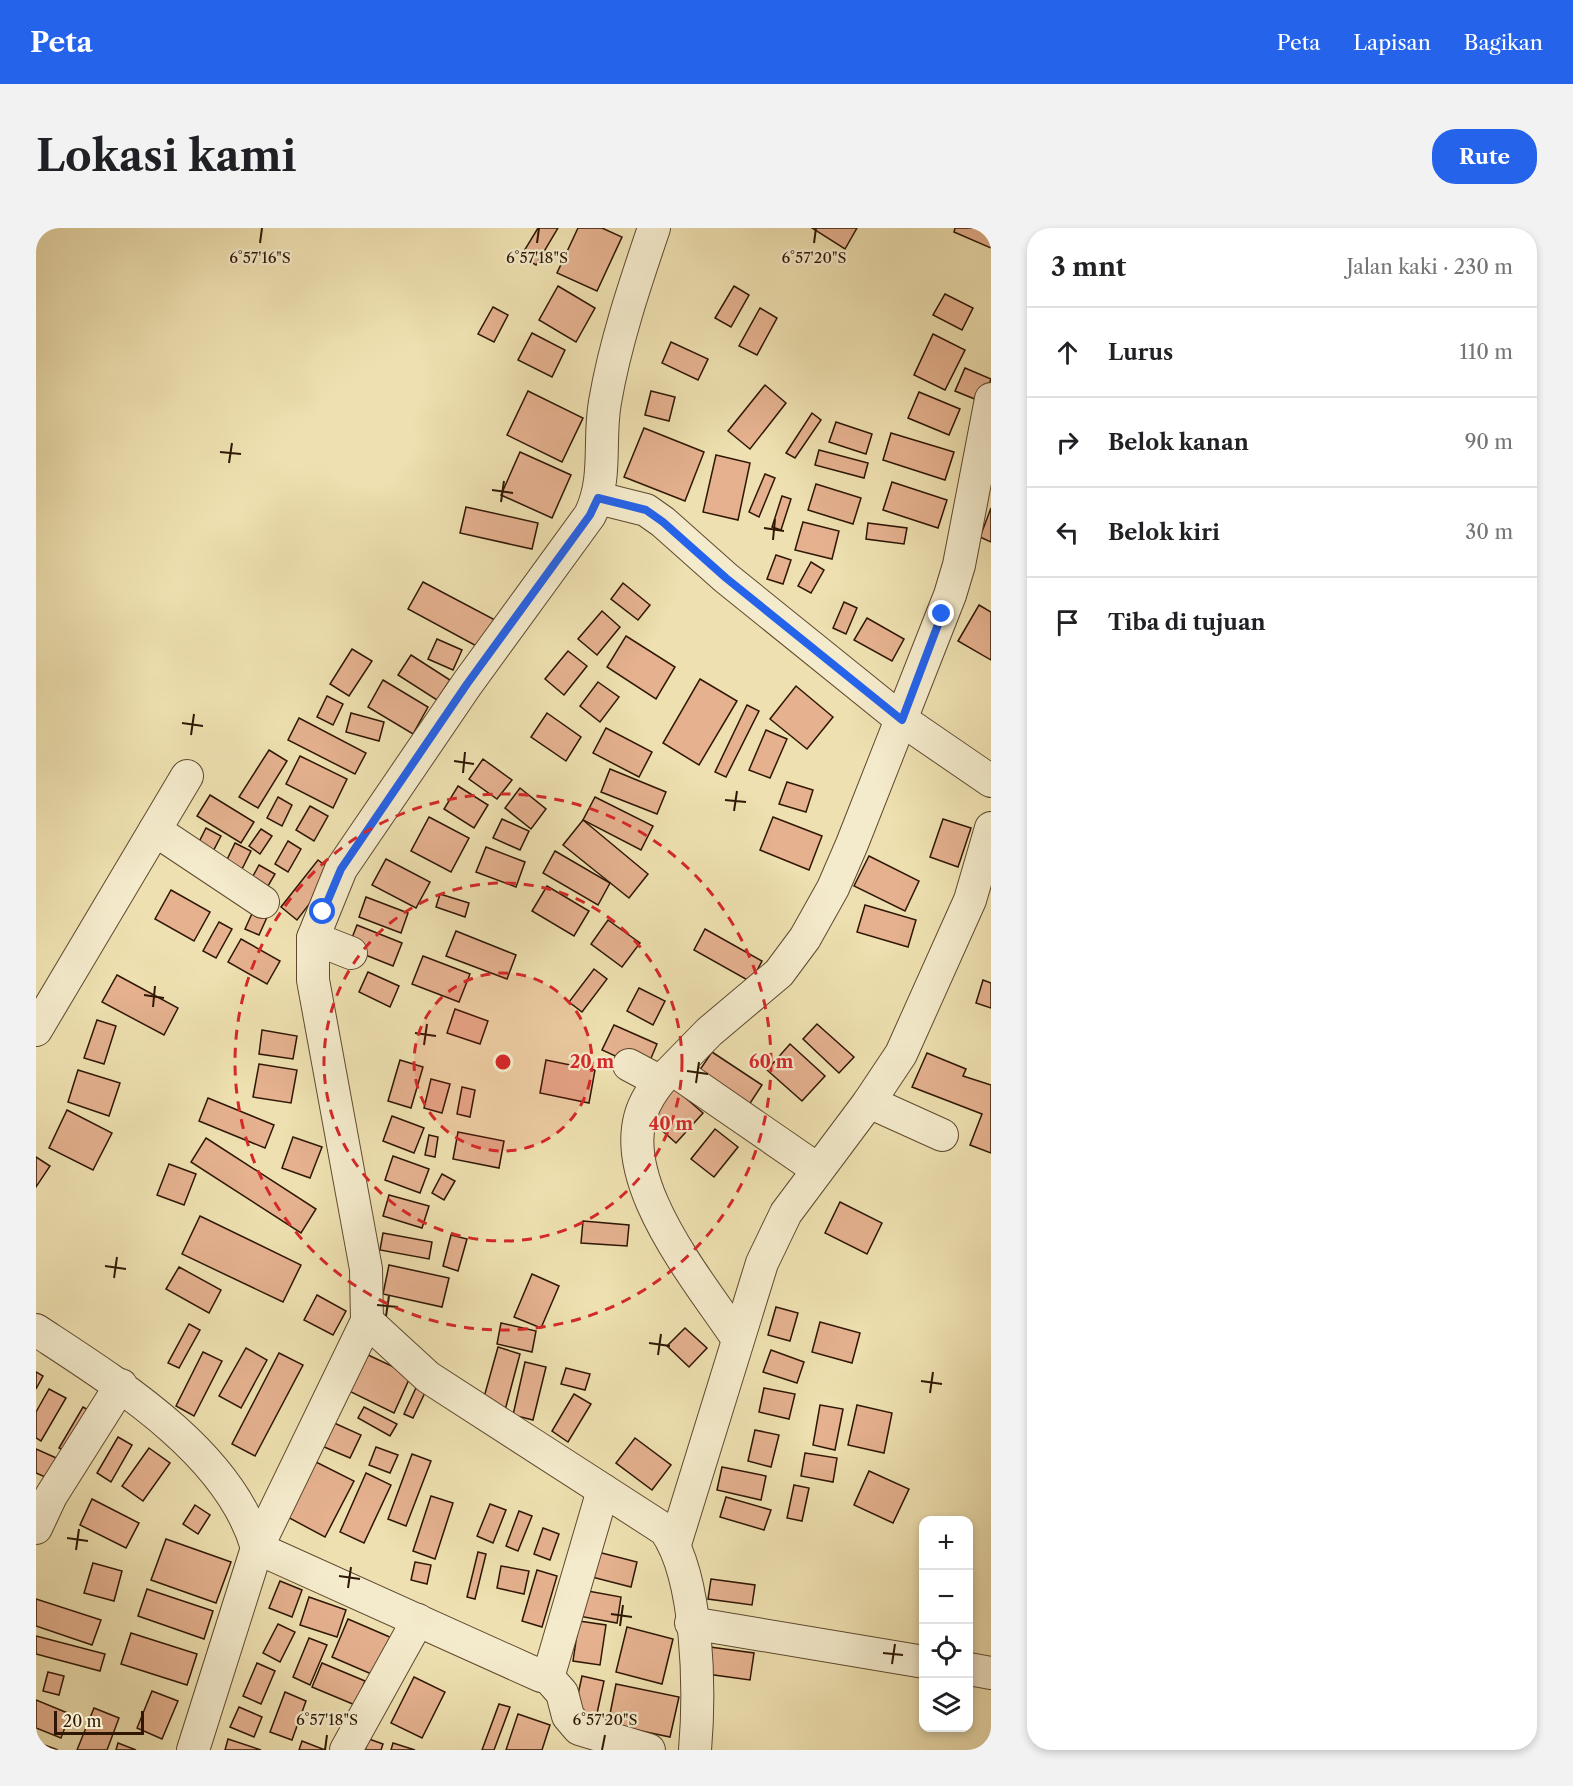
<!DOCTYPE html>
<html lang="id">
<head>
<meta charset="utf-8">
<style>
	:root { --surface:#fff; --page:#f2f2f2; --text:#202124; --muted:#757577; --line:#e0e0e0; --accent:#2563eb }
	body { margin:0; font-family:"Libre Caslon Text",serif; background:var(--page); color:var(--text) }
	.controls { position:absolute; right:18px; bottom:18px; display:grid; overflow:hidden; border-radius:12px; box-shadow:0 3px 9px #0003 }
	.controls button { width:54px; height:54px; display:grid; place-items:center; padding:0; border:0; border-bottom:2px solid var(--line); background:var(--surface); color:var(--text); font:30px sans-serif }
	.scale { position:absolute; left:18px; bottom:15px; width:90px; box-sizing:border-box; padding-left:6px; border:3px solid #2f1704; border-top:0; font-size:16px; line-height:21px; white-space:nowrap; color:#2f1704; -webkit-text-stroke:4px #f4ebcc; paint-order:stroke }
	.stop { position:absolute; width:18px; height:18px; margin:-14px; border:4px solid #2563eb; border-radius:50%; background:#fff }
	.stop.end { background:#2563eb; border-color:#fff; box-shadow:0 2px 6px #0008 }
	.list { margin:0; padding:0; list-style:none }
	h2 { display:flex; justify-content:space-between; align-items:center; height:78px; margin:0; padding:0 24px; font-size:26px }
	h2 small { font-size:20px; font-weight:400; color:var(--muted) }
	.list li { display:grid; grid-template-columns:39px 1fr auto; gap:18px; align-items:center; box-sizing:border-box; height:90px; padding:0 24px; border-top:2px solid var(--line) }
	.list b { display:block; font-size:22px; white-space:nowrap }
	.list em { font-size:20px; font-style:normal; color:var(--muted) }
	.icon { flex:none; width:33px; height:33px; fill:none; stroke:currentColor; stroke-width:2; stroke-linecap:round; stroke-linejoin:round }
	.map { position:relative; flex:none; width:955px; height:1522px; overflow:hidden; border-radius:24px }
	header { display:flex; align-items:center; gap:36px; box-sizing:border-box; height:84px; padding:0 30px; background:var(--accent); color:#fff }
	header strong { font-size:28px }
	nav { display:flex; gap:33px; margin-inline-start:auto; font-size:21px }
	.intro { display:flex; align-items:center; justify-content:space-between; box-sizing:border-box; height:144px; padding:0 36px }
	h1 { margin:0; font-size:42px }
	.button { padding:15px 27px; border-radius:24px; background:var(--accent); color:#fff; font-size:21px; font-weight:700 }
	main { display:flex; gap:36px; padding:0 36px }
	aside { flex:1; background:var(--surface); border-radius:24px; box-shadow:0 3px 9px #0003 }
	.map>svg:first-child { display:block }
	.building { fill:#e5b18f; stroke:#2f1704; stroke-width:1.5 }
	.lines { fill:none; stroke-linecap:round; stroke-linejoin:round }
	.minor-casing { stroke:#5f492f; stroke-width:34 }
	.minor { stroke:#f4ebcc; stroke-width:32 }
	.route { stroke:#2563eb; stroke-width:8 }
	.ticks { fill:none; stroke:#2f1704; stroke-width:2 }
	.ring { fill:none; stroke:#d62828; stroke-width:3; stroke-dasharray:10 8 }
	.ticks-label { font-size:15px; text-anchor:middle; fill:#2f1704; stroke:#f4ebcc; stroke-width:4.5; stroke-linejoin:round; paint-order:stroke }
	.centre { fill:#d62828; stroke:#f4ebcc; stroke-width:3 }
	.ring-label { font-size:18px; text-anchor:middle; font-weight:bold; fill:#d62828; stroke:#f4ebcc; stroke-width:4.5; stroke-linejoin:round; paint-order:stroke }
</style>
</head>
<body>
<header>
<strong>Peta</strong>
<nav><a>Peta</a><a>Lapisan</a><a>Bagikan</a></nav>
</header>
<div class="intro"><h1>Lokasi kami</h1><a class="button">Rute</a></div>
<main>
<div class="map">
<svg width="955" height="1522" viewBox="0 0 955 1522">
	<rect width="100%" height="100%" fill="#eee0b0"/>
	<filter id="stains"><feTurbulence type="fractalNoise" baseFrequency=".00333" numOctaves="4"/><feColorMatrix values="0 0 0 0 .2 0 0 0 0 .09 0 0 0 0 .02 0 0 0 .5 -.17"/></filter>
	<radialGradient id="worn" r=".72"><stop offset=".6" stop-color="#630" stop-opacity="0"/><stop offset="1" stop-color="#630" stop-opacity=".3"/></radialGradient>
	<!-- building -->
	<g class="building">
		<path d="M502,0H522L500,37L485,28Z"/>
		<path d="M542,0H566L586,9L561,63L521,45Z"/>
		<path d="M776,0H821L809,21Z"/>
		<path d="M919,0H955V20L918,4Z"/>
		<path d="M522,58L559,80L540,114L503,92Z"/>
		<path d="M698,58L713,67L695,99L679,90Z"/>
		<path d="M909,66L937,80L926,102L897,87Z"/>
		<path d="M457,79L472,87L458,114L442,106Z"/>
		<path d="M724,80L741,90L721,127L703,118Z"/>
		<path d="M496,105L529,122L516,149L482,132Z"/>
		<path d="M897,106L929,122L909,162L878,147Z"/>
		<path d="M635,114L672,131L662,152L626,135Z"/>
		<path d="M929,140L955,151L946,174L919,163Z"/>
		<path d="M729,157L750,175L714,221L692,203Z"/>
		<path d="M492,163L547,190L526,234L471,207Z"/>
		<path d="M615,163L639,169L633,193L609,187Z"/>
		<path d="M883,164L924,181L913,207L872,190Z"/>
		<path d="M776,185L785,192L759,230L750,225Z"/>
		<path d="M800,194L836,206L830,226L793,214Z"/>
		<path d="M608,200L668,224L649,273L588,249Z"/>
		<path d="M855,205L918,224L909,252L847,232Z"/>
		<path d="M783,222L832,235L828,250L779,237Z"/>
		<path d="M484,224L535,247L516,290L465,267Z"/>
		<path d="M680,227L714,235L702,292L667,284Z"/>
		<path d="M729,246L739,250L723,289L713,284Z"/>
		<path d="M856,254L911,272L902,300L847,282Z"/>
		<path d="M780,256L825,270L817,296L772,282Z"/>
		<path d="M746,268L755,271L745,302L736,299Z"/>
		<path d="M430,279L502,295L496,321L424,305Z"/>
		<path d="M955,280V314L944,309Z"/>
		<path d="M767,294L803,303L796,331L759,322Z"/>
		<path d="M832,295L871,300L868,316L830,311Z"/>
		<path d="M740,327L755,332L747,356L731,351Z"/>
		<path d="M775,334L788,342L775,365L762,358Z"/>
		<path d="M387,354L461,393L446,421L372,381Z"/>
		<path d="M587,355L614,377L602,392L575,371Z"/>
		<path d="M808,374L821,380L810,406L797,400Z"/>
		<path d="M943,377L955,384V432L922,413Z"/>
		<path d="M566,383L584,399L561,427L542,411Z"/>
		<path d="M831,390L868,411L856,433L818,412Z"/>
		<path d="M590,408L639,439L620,471L571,439Z"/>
		<path d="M401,411L426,422L417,442L392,431Z"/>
		<path d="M316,421L336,433L313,468L294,456Z"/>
		<path d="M532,423L551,438L528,467L509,451Z"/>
		<path d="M375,427L414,452L401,472L362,447Z"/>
		<path d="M664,451L701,473L663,537L627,515Z"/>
		<path d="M347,452L392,479L377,506L332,479Z"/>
		<path d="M562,454L583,469L564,494L544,478Z"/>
		<path d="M760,458L797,489L771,521L734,491Z"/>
		<path d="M291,468L307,476L297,497L281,489Z"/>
		<path d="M711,477L723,483L690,549L679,544Z"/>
		<path d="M315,485L348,494L343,513L310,504Z"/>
		<path d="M511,485L545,509L530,533L495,509Z"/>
		<path d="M263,490L330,525L319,546L252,512Z"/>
		<path d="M570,500L616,524L603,549L557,525Z"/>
		<path d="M730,502L751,511L734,550L713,542Z"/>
		<path d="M233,522L251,533L222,580L203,569Z"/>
		<path d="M264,528L311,551L297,580L250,556Z"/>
		<path d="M447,531L476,552L461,571L433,551Z"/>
		<path d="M574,541L630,564L621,586L565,564Z"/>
		<path d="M751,554L777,562L770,584L743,576Z"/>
		<path d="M422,558L452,577L438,600L408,581Z"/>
		<path d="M484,560L510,581L495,601L469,580Z"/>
		<path d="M174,567L218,594L205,615L161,588Z"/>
		<path d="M242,569L256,577L246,598L231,590Z"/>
		<path d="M559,569L617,598L605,622L547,592Z"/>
		<path d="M274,578L292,588L278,613L260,602Z"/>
		<path d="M393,589L433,610L415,644L375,623Z"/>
		<path d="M737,589L786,608L773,642L724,622Z"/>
		<path d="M466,591L493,603L484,622L457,610Z"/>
		<path d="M907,591L935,600L922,639L894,629Z"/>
		<path d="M547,592L612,646L593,670L527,617Z"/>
		<path d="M170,600L185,608L173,631L158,624Z"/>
		<path d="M225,601L236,608L224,626L213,618Z"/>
		<path d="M252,613L265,621L252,644L239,636Z"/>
		<path d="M199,615L215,623L201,651L185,644Z"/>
		<path d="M450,619L489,634L480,659L440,644Z"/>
		<path d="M519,623L574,655L562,677L507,645Z"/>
		<path d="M833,628L883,653L869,683L818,658Z"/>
		<path d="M350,631L394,654L380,680L336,657Z"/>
		<path d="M282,632L298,644L261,692L245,679Z"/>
		<path d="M223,637L239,646L225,670L210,661Z"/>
		<path d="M511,658L553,683L538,708L496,683Z"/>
		<path d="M135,662L174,684L158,713L119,691Z"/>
		<path d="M404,666L433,675L429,689L400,679Z"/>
		<path d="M330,669L372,685L365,705L323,689Z"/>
		<path d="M829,677L880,692L872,719L821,704Z"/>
		<path d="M219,679L233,685L223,707L209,701Z"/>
		<path d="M572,692L604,715L586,739L555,716Z"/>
		<path d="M183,694L196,701L180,730L167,723Z"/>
		<path d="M321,697L366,715L357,738L312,720Z"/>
		<path d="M669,701L726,733L715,754L658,722Z"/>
		<path d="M420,703L480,727L471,751L410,728Z"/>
		<path d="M205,711L244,733L231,756L192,734Z"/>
		<path d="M387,728L434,746L423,774L376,756Z"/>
		<path d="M558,741L571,751L546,784L533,774Z"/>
		<path d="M332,744L363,758L354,779L323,764Z"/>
		<path d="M81,747L142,780L128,807L66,774Z"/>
		<path d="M947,752L955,755V780L940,775Z"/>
		<path d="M603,760L629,773L617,797L591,783Z"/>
		<path d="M419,781L452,793L444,816L411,805Z"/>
		<path d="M61,792L80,798L68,836L48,830Z"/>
		<path d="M781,796L818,829L803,845L767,811Z"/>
		<path d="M578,797L621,816L610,842L566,822Z"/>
		<path d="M226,802L261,808L257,831L223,826Z"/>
		<path d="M754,816L789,848L766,873L731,842Z"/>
		<path d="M676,824L726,857L709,883L659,849Z"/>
		<path d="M891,825L930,841L927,848L955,857V925L934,917L946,886L876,859Z"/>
		<path d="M364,832L387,839L375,880L352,873Z"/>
		<path d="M510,832L559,842L553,875L504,865Z"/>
		<path d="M223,836L261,842L255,875L217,869Z"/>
		<path d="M42,842L84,855L73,888L32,874Z"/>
		<path d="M395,851L414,856L406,885L388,880Z"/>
		<path d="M426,859L439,862L434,889L421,886Z"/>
		<path d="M638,860L667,885L640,915L612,890Z"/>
		<path d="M172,870L238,897L229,920L163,893Z"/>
		<path d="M31,882L76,905L57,942L13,920Z"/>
		<path d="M356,888L388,900L378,925L347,913Z"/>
		<path d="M679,901L702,919L678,949L655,931Z"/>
		<path d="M422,904L468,913L463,940L417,931Z"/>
		<path d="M393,907L402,909L399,929L389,927Z"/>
		<path d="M257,909L286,919L274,950L246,940Z"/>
		<path d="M170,910L280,981L265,1005L155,934Z"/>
		<path d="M357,928L393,941L384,965L349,952Z"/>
		<path d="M0,929L14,938L0,959Z"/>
		<path d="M133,936L160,946L148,977L121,967Z"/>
		<path d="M406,946L419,953L408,972L396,965Z"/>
		<path d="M353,967L393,978L386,1000L347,988Z"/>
		<path d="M804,974L846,995L831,1026L789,1005Z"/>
		<path d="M164,988L265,1037L247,1074L146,1026Z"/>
		<path d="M547,993L593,997L591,1018L545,1015Z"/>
		<path d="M347,1005L396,1014L393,1031L344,1022Z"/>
		<path d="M415,1007L431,1011L422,1043L407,1038Z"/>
		<path d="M353,1037L413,1050L406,1079L347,1066Z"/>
		<path d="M143,1039L185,1062L173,1085L130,1061Z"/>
		<path d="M496,1046L523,1058L505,1100L478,1089Z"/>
		<path d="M281,1067L310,1083L297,1107L268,1092Z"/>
		<path d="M740,1079L762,1085L754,1113L732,1107Z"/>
		<path d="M784,1094L824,1105L816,1135L776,1124Z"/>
		<path d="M465,1095L500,1103L496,1124L461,1116Z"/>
		<path d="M153,1096L164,1102L143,1140L132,1135Z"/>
		<path d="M649,1100L671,1120L653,1139L631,1118Z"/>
		<path d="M462,1119L484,1126L468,1186L445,1180Z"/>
		<path d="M210,1120L231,1132L205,1180L183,1168Z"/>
		<path d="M735,1122L768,1134L761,1155L727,1144Z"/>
		<path d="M167,1124L186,1133L158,1188L140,1178Z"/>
		<path d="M243,1125L267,1137L219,1228L196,1216Z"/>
		<path d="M330,1126L375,1147L358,1185L313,1163Z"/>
		<path d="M489,1134L510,1139L497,1192L477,1187Z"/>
		<path d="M530,1140L554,1146L549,1162L525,1156Z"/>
		<path d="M0,1144L7,1148L0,1161Z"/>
		<path d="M384,1151L393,1156L377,1190L368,1186Z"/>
		<path d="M728,1160L759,1166L753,1191L723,1184Z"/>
		<path d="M13,1161L30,1170L5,1213L0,1210V1184Z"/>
		<path d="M538,1166L555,1176L532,1214L516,1203Z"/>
		<path d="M784,1177L807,1181L799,1222L777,1217Z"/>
		<path d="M821,1177L856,1185L848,1225L812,1217Z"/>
		<path d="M47,1179L57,1185L33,1225L23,1220Z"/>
		<path d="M328,1179L361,1196L354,1208L322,1190Z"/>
		<path d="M296,1194L325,1207L314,1230L286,1218Z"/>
		<path d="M719,1202L743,1207L735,1239L712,1233Z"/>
		<path d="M82,1209L96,1217L75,1254L61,1245Z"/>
		<path d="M599,1210L635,1237L616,1262L580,1235Z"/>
		<path d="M340,1219L362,1227L354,1245L333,1237Z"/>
		<path d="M113,1220L134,1235L107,1273L86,1258Z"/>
		<path d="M0,1221L27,1233L18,1253L0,1245Z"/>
		<path d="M769,1225L801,1230L797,1254L765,1248Z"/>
		<path d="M376,1226L395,1233L370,1298L352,1291Z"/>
		<path d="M274,1231L318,1253L289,1309L246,1286Z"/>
		<path d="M686,1239L730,1248L725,1272L681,1262Z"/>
		<path d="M833,1243L873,1261L857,1295L818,1277Z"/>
		<path d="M330,1245L355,1257L328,1315L304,1304Z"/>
		<path d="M758,1257L773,1260L766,1293L751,1290Z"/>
		<path d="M395,1268L417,1275L399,1331L377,1323Z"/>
		<path d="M690,1269L735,1282L728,1302L684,1289Z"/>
		<path d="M56,1271L103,1295L90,1320L44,1297Z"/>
		<path d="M454,1276L470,1282L457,1315L441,1308Z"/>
		<path d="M159,1277L174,1287L162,1306L147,1296Z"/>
		<path d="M483,1283L496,1288L482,1323L470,1318Z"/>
		<path d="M507,1300L523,1306L514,1332L498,1326Z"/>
		<path d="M130,1311L195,1334L180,1375L115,1352Z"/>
		<path d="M558,1323L601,1334L595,1359L552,1348Z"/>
		<path d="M442,1324L450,1326L439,1371L431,1369Z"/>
		<path d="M379,1334L395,1337L391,1356L375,1352Z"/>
		<path d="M57,1335L86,1343L78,1373L48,1365Z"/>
		<path d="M465,1338L493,1343L488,1366L461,1360Z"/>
		<path d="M501,1342L521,1348L506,1399L486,1393Z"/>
		<path d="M675,1351L719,1357L716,1377L672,1371Z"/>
		<path d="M244,1353L266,1362L256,1389L233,1380Z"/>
		<path d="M111,1361L177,1383L168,1411L102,1388Z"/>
		<path d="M541,1361L585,1369L581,1395L537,1387Z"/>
		<path d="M273,1369L310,1382L301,1409L264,1397Z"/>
		<path d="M0,1371L65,1392L56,1417L0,1398Z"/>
		<path d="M312,1391L356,1410L340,1448L296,1429Z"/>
		<path d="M543,1393L570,1397L564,1437L537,1433Z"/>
		<path d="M242,1396L259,1404L244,1434L227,1425Z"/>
		<path d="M591,1399L637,1411L626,1456L580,1444Z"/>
		<path d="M95,1405L161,1426L151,1457L85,1436Z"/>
		<path d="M0,1408L69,1426L64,1443L0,1426Z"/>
		<path d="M273,1410L291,1417L274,1457L257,1449Z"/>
		<path d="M674,1419L718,1425L714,1452L671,1446Z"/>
		<path d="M221,1435L239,1443L225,1476L207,1468Z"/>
		<path d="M286,1435L329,1453L319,1477L276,1459Z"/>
		<path d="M12,1444L28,1448L23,1467L7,1463Z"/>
		<path d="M546,1448L568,1453L560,1490L538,1485Z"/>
		<path d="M378,1449L409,1464L386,1510L355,1495Z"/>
		<path d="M580,1456L643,1469L634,1509L572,1496Z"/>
		<path d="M116,1463L142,1473L126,1511L101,1500Z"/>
		<path d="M249,1464L270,1473L256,1512L234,1504Z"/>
		<path d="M0,1472L34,1486L25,1510L0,1500Z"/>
		<path d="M463,1476L474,1479L458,1522H446Z"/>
		<path d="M203,1479L226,1489L218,1509L194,1499Z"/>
		<path d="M58,1480L83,1490L71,1522H41Z"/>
		<path d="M482,1486L514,1497L506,1522H470Z"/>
		<path d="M192,1511L225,1522H189Z"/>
		<path d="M333,1511L347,1516L345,1522H329Z"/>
		<path d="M266,1513L289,1522H263Z"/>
		<path d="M0,1514L22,1522H0Z"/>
		<path d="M82,1515L100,1522H80Z"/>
		<path d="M357,1515L379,1522H355Z"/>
	</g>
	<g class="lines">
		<!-- minor casing -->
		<g class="minor-casing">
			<g id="minor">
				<path d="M562,270L610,282L627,294L690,350L866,492L955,553"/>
				<path d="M119,602L227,674"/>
				<path d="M277,710L315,725"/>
				<path d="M0,802L151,548"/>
				<path d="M593,837L623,853"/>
				<path d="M634,844L673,804L743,745L769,710L797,660L816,616L914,367L923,337L955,171"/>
				<path d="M833,874L906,907"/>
				<path d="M331,1093L392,1149L629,1302C663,1350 664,1464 659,1522"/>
				<path d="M0,1102C79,1154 194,1224 221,1320L505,1448H511L514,1443L567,1262"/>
				<path d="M701,1110C662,1051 567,940 614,867C620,858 628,845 639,843L781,941"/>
				<path d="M0,1300L15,1268L85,1157"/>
				<path d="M639,1316L726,1035L750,985L833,874L865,826L934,672L955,600"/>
				<path d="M655,1395L888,1434"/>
				<path d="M933,1441L955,1445"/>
				<path d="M511,1448L526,1465L532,1488L543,1501L613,1522"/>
				<path d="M157,1522L221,1320L331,1093L330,1041L277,752V710L305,641L431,456L554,287C572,250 562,213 569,174C579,115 599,56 618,0"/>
				<path d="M310,1522L382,1392"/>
			</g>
		</g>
		<!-- minor -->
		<use href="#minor" class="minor"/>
	</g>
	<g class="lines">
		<!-- route -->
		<path class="route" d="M287,684L305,641L431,456L554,287L562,270L610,282L627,294L690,350L866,492L906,386"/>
	</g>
	<!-- ticks -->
	<path class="ticks" d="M224,15L226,0M501,15L503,0M778,15L780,0M184,224L205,226M193,235L196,215M456,262L477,265M465,274L468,253M728,300L748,303M737,312L739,291M146,495L167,498M155,507L158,486M418,533L438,536M427,545L429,524M689,572L710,574M698,583L701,563M108,767L128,770M117,779L119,758M379,805L400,808M388,817L391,796M651,843L672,846M660,855L663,834M69,1038L90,1041M78,1050L81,1029M341,1077L362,1079M350,1088L353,1068M613,1115L634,1118M622,1127L625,1106M885,1153L906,1156M894,1165L897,1144M31,1310L52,1313M40,1322L43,1301M303,1348L324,1351M312,1360L315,1339M575,1386L596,1389M584,1398L587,1377M847,1425L867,1427M856,1436L859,1416M289,1522L291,1507M566,1522L569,1507"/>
	<!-- distance rings -->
	<circle cx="467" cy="834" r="89" fill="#d62828" fill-opacity=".12"/>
	<g class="ring">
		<circle cx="467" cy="834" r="89"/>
		<circle cx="467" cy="834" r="179"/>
		<circle cx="467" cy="834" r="268"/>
	</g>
	<g class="ticks-label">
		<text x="224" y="35">6°57'16"S</text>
		<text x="501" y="35">6°57'18"S</text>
		<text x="778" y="35">6°57'20"S</text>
		<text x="291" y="1497">6°57'18"S</text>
		<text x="569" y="1497">6°57'20"S</text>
	</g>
	<circle cx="467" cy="834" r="9" class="centre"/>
	<g class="ring-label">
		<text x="556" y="840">20 m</text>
		<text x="735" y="840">60 m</text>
		<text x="635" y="902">40 m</text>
	</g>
	<rect width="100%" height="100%" filter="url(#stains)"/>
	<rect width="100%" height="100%" fill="url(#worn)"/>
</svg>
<div class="controls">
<button>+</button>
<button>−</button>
<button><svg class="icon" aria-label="locate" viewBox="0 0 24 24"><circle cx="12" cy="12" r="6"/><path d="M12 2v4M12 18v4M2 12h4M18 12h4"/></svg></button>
<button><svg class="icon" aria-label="layers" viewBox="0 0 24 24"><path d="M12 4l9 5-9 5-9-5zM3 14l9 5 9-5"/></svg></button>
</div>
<div class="scale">20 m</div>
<div class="stop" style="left:287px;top:684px"></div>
<div class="stop end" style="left:906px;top:386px"></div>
</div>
<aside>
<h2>3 mnt<small>Jalan kaki · 230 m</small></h2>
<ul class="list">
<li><svg class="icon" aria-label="ahead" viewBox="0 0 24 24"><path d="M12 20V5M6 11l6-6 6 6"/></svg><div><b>Lurus</b></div><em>110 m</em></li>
<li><svg class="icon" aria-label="right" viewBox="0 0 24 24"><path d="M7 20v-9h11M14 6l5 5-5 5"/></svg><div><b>Belok kanan</b></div><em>90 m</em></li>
<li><svg class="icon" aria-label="left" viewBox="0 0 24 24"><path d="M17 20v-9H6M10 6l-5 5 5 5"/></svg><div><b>Belok kiri</b></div><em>30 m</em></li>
<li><svg class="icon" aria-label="arrive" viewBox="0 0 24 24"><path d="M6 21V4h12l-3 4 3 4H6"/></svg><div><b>Tiba di tujuan</b></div></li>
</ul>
</aside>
</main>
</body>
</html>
